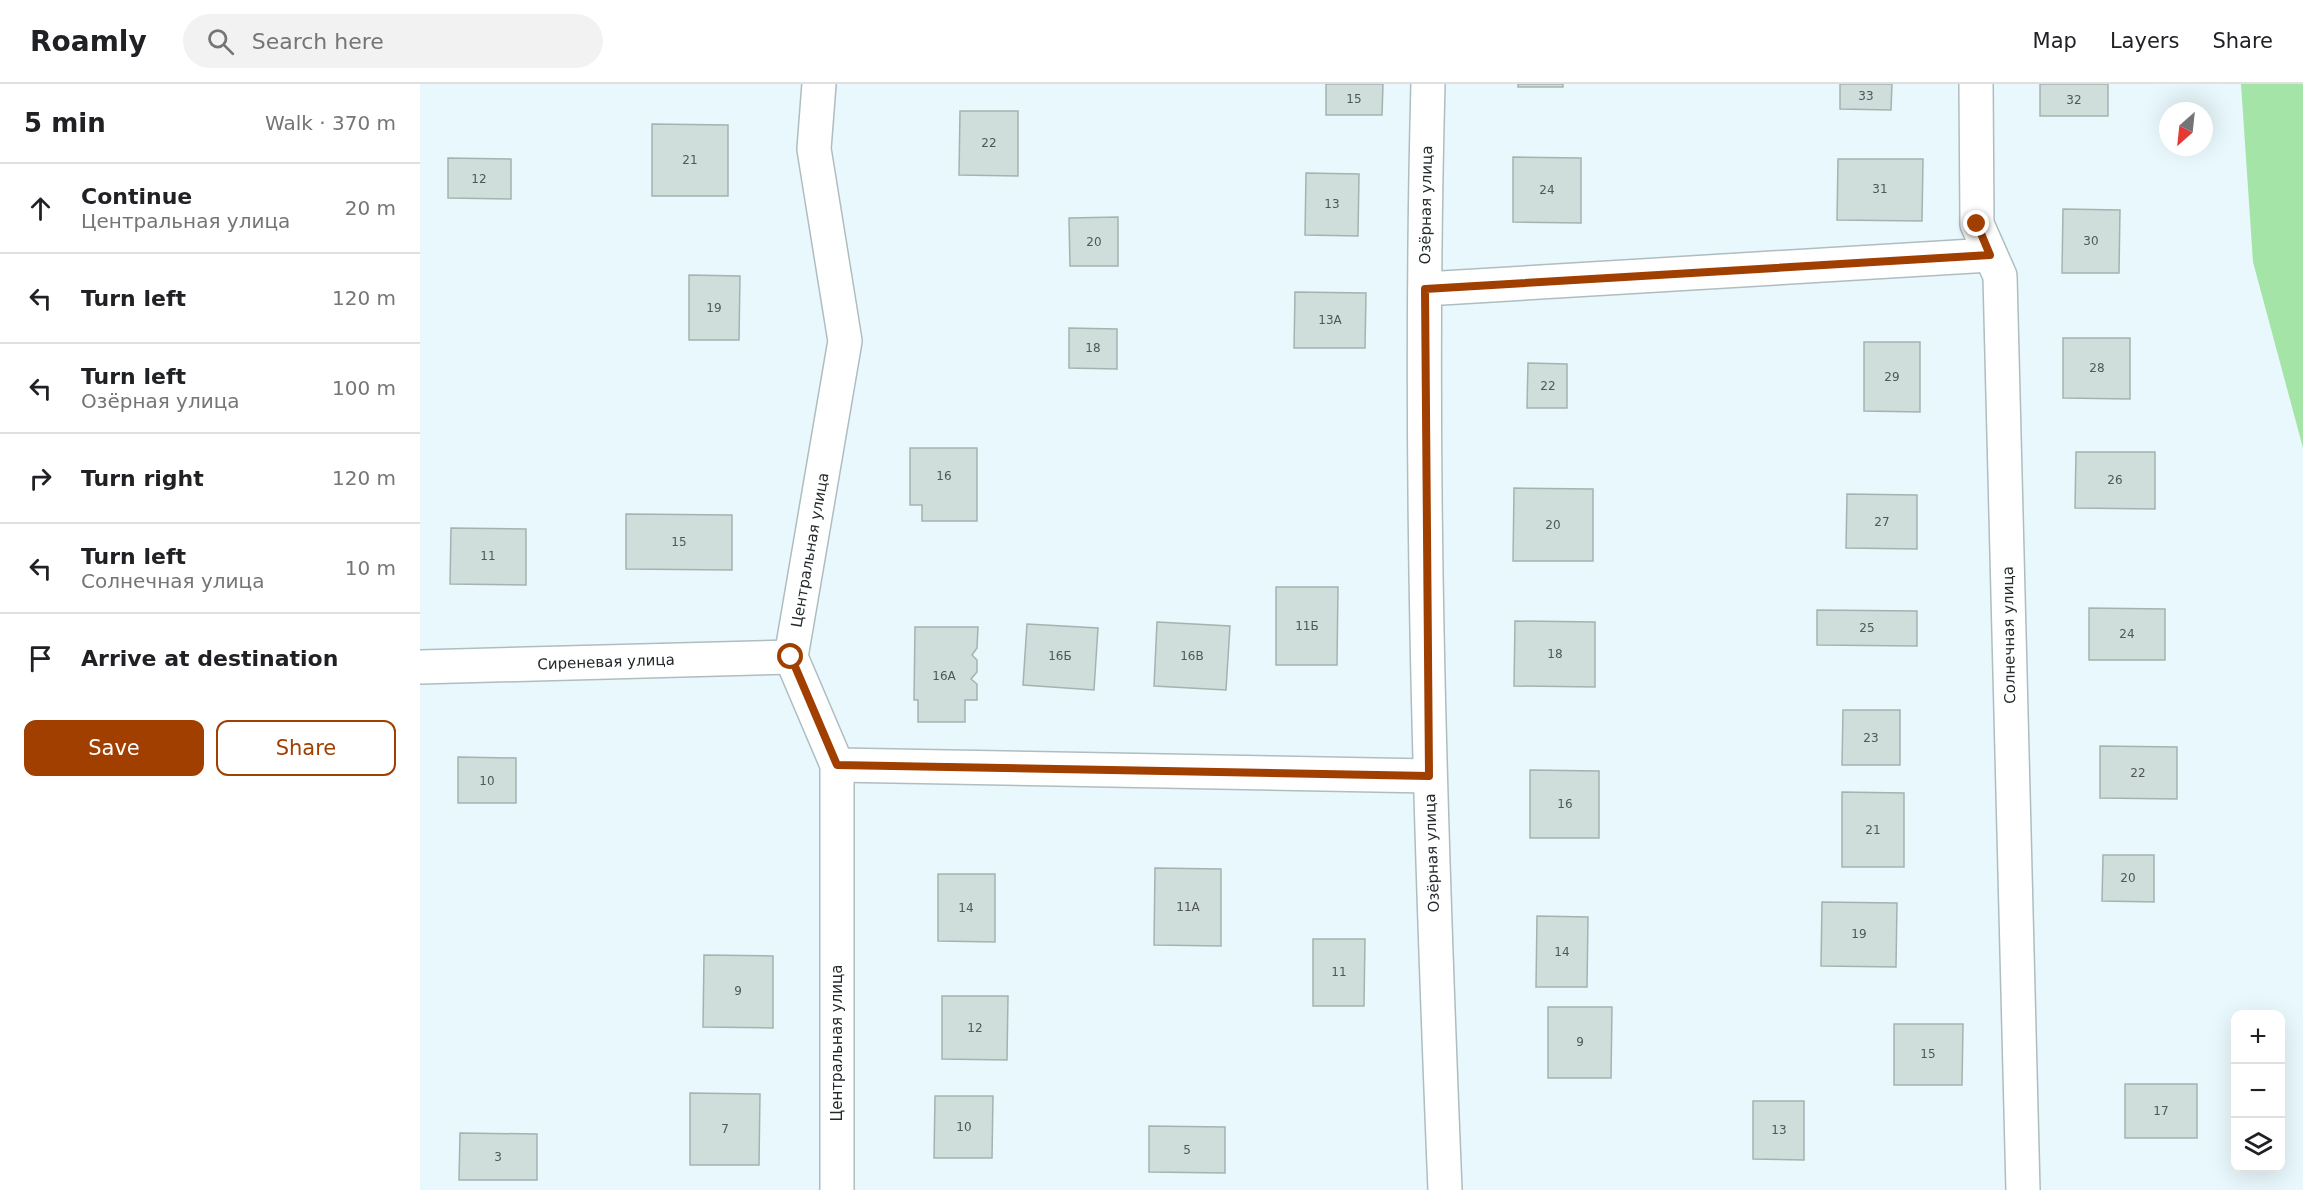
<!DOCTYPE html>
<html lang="en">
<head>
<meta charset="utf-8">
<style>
	:root { --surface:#fff; --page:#f2f2f2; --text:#202124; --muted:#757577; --line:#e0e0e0; --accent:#a13f00 }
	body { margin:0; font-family:"DejaVu Sans",sans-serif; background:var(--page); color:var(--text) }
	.controls { position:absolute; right:18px; bottom:18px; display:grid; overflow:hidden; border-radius:12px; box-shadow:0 6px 24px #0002 }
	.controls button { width:54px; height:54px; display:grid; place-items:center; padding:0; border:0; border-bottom:2px solid var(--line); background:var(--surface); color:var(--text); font:30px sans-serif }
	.compass { position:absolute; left:1739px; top:18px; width:54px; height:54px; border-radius:50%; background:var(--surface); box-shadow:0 6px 24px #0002; rotate:207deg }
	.stop { position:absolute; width:18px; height:18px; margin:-14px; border:4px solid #a13f00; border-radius:50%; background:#fff }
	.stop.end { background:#a13f00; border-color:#fff; box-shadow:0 2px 6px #0008 }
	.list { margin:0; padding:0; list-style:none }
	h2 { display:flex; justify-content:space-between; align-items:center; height:78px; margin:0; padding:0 24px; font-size:26px }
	h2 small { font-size:20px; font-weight:400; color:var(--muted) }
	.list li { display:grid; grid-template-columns:39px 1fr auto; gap:18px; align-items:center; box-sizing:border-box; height:90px; padding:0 24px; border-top:2px solid var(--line) }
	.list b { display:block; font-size:22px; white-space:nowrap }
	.list p { margin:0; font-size:20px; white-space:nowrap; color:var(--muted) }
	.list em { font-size:20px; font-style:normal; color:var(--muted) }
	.actions { display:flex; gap:12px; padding:18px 24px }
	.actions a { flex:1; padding:14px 0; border:2px solid var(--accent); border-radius:12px; text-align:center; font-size:21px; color:var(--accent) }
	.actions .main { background:var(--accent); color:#fff }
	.icon { flex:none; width:33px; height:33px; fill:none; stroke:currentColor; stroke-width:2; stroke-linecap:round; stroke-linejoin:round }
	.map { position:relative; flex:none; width:1883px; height:1106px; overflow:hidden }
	header { display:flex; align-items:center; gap:36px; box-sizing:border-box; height:84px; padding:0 30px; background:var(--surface); border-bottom:2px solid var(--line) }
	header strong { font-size:28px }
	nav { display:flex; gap:33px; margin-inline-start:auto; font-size:21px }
	.search { width:420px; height:54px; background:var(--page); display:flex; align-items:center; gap:15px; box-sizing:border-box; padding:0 21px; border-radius:33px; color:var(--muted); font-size:22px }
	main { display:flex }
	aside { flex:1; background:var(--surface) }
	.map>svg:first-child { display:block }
	.green { fill:#a4e4a7 }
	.building { fill:#cfdeda; stroke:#a5b3b0; stroke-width:1.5 }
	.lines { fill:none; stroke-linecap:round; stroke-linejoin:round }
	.minor-casing { stroke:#aebdc0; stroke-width:36 }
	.minor { stroke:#fff; stroke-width:33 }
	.route { stroke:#a13f00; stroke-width:8 }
	.labels { text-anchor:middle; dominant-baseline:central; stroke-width:5; stroke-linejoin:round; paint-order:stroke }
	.number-label { font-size:12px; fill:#4f5758 }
	.street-label { font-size:15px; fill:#242a2c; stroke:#fff }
</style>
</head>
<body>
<header>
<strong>Roamly</strong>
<div class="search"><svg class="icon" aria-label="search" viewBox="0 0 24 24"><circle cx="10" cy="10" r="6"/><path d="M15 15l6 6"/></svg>Search here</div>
<nav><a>Map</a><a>Layers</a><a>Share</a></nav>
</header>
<main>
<aside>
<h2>5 min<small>Walk · 370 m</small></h2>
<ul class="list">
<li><svg class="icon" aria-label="ahead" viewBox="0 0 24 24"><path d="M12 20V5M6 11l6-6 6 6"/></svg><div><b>Continue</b><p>Центральная улица</p></div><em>20 m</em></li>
<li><svg class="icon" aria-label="left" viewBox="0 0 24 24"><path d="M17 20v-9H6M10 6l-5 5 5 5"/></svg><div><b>Turn left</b></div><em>120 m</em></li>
<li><svg class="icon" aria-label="left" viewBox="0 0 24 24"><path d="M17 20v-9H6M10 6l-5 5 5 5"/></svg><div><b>Turn left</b><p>Озёрная улица</p></div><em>100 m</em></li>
<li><svg class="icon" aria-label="right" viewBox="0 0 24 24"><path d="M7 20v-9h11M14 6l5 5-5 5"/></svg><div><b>Turn right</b></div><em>120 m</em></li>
<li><svg class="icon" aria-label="left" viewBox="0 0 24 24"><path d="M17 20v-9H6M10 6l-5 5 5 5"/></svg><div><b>Turn left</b><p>Солнечная улица</p></div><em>10 m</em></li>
<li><svg class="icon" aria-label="arrive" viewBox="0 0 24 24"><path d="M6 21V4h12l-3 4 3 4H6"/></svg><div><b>Arrive at destination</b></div></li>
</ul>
<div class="actions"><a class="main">Save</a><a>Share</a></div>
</aside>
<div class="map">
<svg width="1883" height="1106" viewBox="0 0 1883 1106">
	<rect width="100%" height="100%" fill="#e9f8fc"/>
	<!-- green -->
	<path class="green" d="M1821,0H1883V364L1833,178Z"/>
	<!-- building -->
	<g class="building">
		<path d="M906,0H963L962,31H906Z"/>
		<rect x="1098" y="0" width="45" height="3"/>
		<path d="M1420,0H1472L1471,26L1420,25Z"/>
		<rect x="1620" y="0" width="68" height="32"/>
		<path d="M540,27H598V92L539,91Z"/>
		<path d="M232,40L308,41V112H232Z"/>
		<path d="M1093,73L1161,74V139L1093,138Z"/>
		<path d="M28,74L91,75V115L28,114Z"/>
		<path d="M1418,75H1503L1502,137L1417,136Z"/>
		<path d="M886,89L939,90L938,152L885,151Z"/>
		<path d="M1643,125L1700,126L1699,189H1642Z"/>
		<path d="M698,133V182H650L649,134Z"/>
		<path d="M269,191L320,192L319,256H269Z"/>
		<path d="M875,208L946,209L945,264H874Z"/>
		<path d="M649,244L697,245V285L649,284Z"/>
		<path d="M1643,254H1710V315L1643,314Z"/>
		<path d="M1444,258H1500V328L1444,327Z"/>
		<path d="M1108,279L1147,280V324H1107Z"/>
		<path d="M490,364H557V437H502V421H490Z"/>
		<path d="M1656,368H1735V425L1655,424Z"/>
		<path d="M1094,404L1173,405V477H1093Z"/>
		<path d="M1427,410L1497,411V465L1426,464Z"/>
		<path d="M206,430L312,431V486L206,485Z"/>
		<path d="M31,444L106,445V501L30,500Z"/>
		<path d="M856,503H918L917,581H856Z"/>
		<path d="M1669,524L1745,525V576H1669Z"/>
		<path d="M1397,526L1497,527V562L1397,561Z"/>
		<path d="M1095,537L1175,538V603L1094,602Z"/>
		<path d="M737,538L810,542L806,606L734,602Z"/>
		<path d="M607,540L678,544L674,606L603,601Z"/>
		<path d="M495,543H558L557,564L552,571L557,576V588L551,595L557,600V616H545V638H498V616H494Z"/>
		<path d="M1423,626H1480V681H1422Z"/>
		<path d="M1680,662L1757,663V715L1680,714Z"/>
		<path d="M38,673L96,674V719H38Z"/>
		<path d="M1110,686L1179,687V754H1110Z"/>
		<path d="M1422,708L1484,709V783H1422Z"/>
		<path d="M1683,771H1734V818L1682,817Z"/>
		<path d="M735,784L801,785V862L734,861Z"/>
		<path d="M518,790H575V858L518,857Z"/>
		<path d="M1402,818L1477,819L1476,883L1401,882Z"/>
		<path d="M1117,832L1168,833L1167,903H1116Z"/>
		<path d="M893,855H945L944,922H893Z"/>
		<path d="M284,871L353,872V944L283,943Z"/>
		<path d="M522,912H588L587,976L522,975Z"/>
		<path d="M1128,923H1192L1191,994H1128Z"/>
		<path d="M1474,940H1543L1542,1001H1474Z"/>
		<rect x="1705" y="1000" width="72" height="54"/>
		<path d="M270,1009L340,1010L339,1081H270Z"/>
		<path d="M515,1012H573L572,1074H514Z"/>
		<path d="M1333,1017H1384V1076L1333,1075Z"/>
		<path d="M729,1042L805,1043V1089L729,1088Z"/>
		<path d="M40,1049L117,1050V1096H39Z"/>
	</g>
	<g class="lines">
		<!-- minor casing -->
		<g class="minor-casing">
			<g id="minor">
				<path d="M399,0L394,65L425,257L371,573L417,681V1106"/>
				<path d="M1008,0C998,369 1010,738 1025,1106"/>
				<path d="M1556,0L1557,140L1580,192L1603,1106"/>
				<path d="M1005,205L1570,171"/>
				<path d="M0,583L371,573"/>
				<path d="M417,681L1009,692"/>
			</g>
		</g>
		<!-- minor -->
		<use href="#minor" class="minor"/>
	</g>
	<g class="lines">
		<!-- route -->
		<path class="route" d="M371,573L417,681L1009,692L1005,205L1570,171L1557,140"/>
	</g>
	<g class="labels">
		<!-- number labels -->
		<g class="number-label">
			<text x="1446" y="12">33</text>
			<text x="934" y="15">15</text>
			<text x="1654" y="16">32</text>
			<text x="569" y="59">22</text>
			<text x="270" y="76">21</text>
			<text x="59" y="95">12</text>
			<text x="1460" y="105">31</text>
			<text x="1127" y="106">24</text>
			<text x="912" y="120">13</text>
			<text x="1671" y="157">30</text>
			<text x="674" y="158">20</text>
			<text x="294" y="224">19</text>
			<text x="910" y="236">13А</text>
			<text x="673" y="264">18</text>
			<text x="1677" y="284">28</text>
			<text x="1472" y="293">29</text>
			<text x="1128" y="302">22</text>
			<text x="524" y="392">16</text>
			<text x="1695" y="396">26</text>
			<text x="1462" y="438">27</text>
			<text x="1133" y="441">20</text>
			<text x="259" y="458">15</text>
			<text x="68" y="472">11</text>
			<text x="887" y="542">11Б</text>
			<text x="1447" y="544">25</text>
			<text x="1707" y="550">24</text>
			<text x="1135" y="570">18</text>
			<text x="640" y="572">16Б</text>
			<text x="772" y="572">16В</text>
			<text x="524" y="592">16А</text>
			<text x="1451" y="654">23</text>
			<text x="1718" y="689">22</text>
			<text x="67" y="697">10</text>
			<text x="1145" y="720">16</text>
			<text x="1453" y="746">21</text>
			<text x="1708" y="794">20</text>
			<text x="768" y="823">11А</text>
			<text x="546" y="824">14</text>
			<text x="1439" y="850">19</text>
			<text x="1142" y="868">14</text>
			<text x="919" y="888">11</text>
			<text x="318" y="907">9</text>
			<text x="555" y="944">12</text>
			<text x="1160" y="958">9</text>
			<text x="1508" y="970">15</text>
			<text x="1741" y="1027">17</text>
			<text x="544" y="1043">10</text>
			<text x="305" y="1045">7</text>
			<text x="1359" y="1046">13</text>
			<text x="767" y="1066">5</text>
			<text x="78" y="1073">3</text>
		</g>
		<!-- street labels -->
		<g class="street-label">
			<text transform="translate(1006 121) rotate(-89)">Озёрная улица</text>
			<text transform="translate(390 466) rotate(-80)">Центральная улица</text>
			<text transform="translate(1589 551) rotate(-91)">Солнечная улица</text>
			<text transform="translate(186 578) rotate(-2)">Сиреневая улица</text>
			<text transform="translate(1012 769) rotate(-92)">Озёрная улица</text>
			<text transform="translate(417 959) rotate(-90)">Центральная улица</text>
		</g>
	</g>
</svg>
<div class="controls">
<button>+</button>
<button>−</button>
<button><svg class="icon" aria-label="layers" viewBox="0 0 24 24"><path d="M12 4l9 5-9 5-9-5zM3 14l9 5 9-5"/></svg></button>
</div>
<svg class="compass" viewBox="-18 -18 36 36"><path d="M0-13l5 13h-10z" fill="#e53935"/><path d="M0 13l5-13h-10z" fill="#757577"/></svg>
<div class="stop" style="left:371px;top:573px"></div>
<div class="stop end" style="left:1557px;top:140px"></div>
</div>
</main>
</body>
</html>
